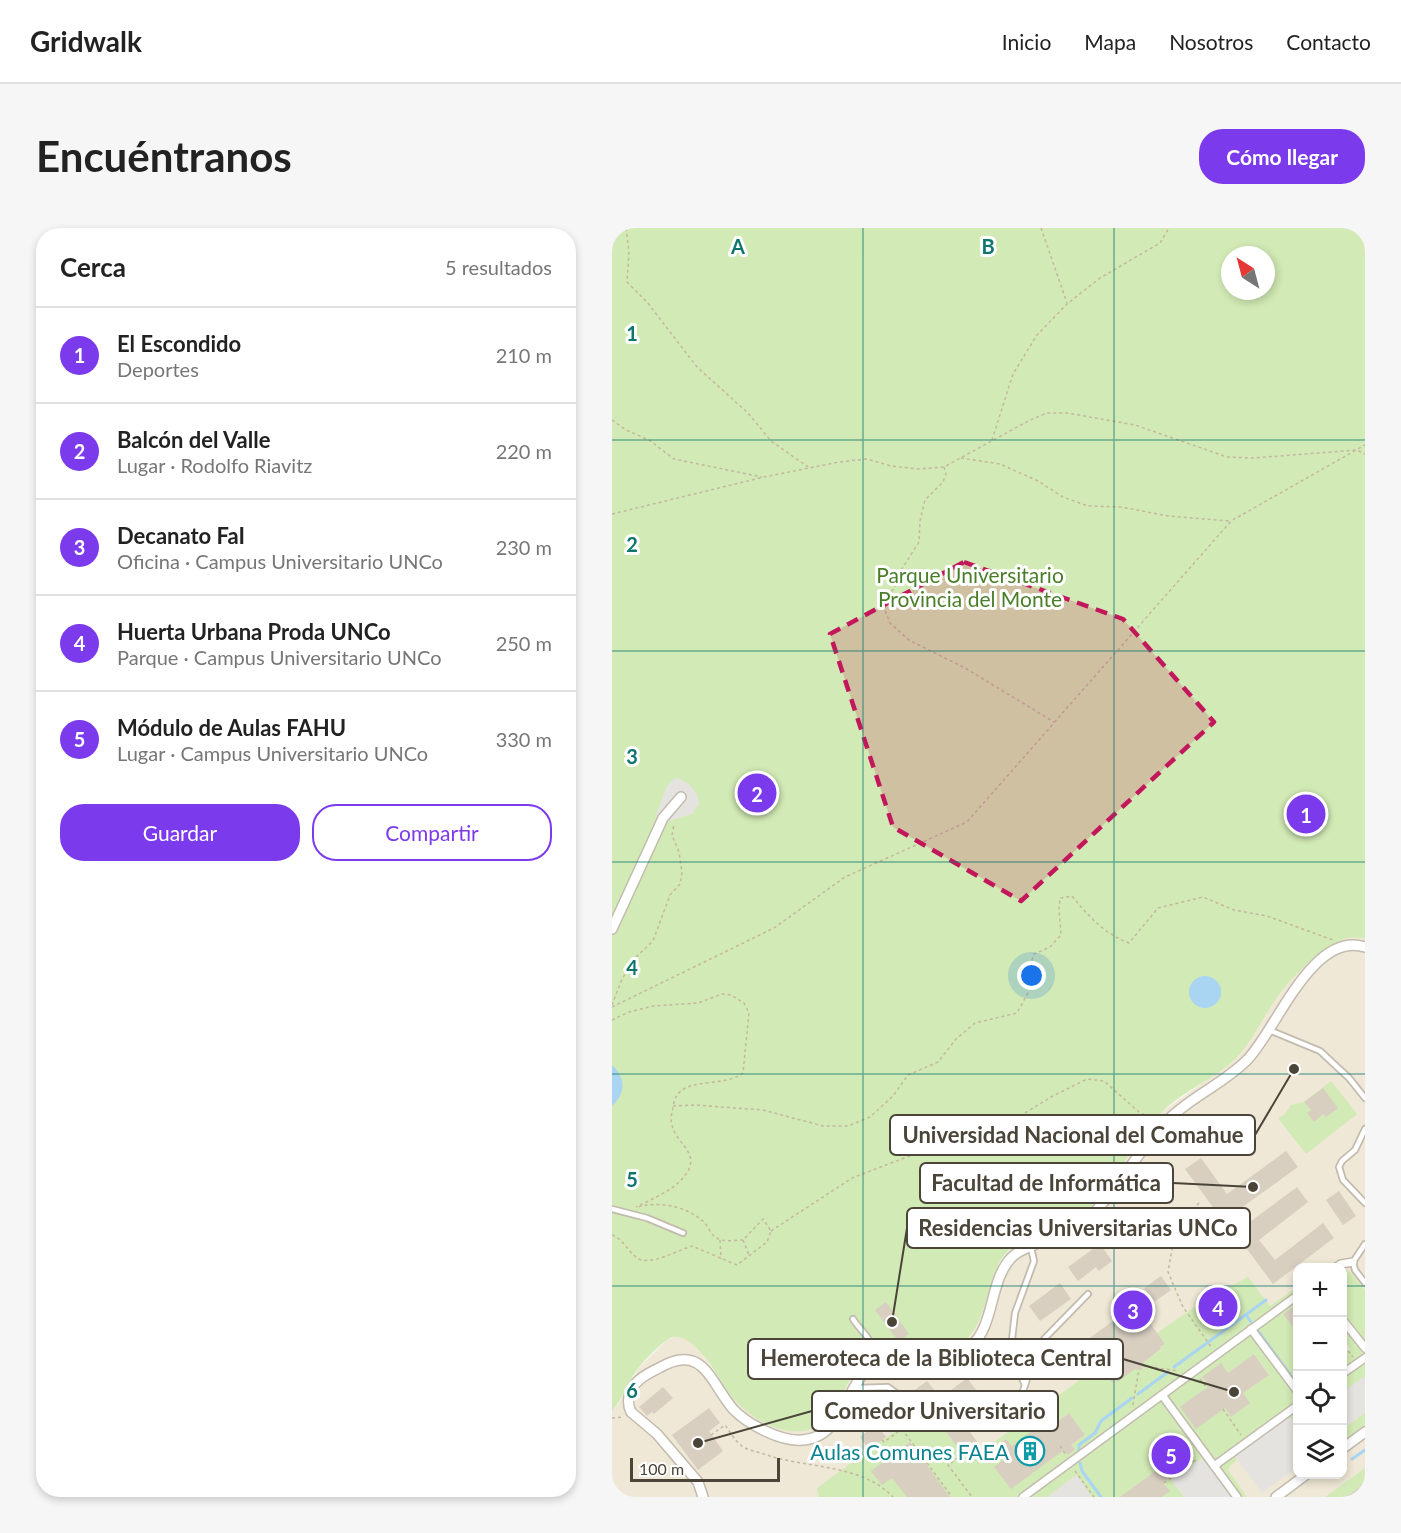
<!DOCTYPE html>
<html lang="es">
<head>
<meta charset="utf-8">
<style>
	:root { --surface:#fff; --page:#f6f6f6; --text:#222; --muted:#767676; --line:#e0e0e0; --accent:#7c3aed }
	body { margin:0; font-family:Lato,sans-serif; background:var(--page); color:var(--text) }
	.controls { position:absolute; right:18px; bottom:18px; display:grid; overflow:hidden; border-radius:12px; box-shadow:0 3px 9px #0003 }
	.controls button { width:54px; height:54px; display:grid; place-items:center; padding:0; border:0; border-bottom:2px solid var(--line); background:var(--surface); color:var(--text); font:30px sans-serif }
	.compass { position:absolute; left:609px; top:18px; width:54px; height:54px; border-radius:50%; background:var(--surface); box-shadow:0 3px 9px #0003; rotate:324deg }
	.scale { position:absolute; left:18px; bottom:15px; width:150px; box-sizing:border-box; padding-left:6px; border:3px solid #4b4439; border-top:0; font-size:16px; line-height:21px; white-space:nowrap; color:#4b4439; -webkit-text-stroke:4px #fff; paint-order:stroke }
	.you { position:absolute; left:420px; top:748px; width:21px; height:21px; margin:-15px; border:4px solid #fff; border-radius:50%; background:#1a73e8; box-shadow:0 0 0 9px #1a73e833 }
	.badge { display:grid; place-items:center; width:39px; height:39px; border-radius:50%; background:var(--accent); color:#fff; font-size:20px; font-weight:700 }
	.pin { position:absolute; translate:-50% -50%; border:3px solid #fff; box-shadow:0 2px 6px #0006 }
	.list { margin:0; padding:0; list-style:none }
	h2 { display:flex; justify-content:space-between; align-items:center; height:78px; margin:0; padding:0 24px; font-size:26px }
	h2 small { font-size:20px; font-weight:400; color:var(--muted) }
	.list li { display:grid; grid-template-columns:39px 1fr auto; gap:18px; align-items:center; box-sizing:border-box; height:96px; padding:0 24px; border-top:2px solid var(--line) }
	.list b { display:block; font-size:22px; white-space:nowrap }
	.list p { margin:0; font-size:20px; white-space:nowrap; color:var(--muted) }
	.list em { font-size:20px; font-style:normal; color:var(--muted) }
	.actions { display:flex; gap:12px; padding:18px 24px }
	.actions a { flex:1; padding:14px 0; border:2px solid var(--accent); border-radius:24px; text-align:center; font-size:21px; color:var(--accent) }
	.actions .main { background:var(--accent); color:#fff }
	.icon { flex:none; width:33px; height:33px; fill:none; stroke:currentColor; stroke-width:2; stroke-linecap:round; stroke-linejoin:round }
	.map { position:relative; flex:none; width:753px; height:1269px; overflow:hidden; border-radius:24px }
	header { display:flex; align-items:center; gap:36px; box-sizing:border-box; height:84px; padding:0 30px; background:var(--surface); border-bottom:2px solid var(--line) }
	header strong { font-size:28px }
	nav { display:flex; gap:33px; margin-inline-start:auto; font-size:21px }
	.intro { display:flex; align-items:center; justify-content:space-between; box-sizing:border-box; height:144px; padding:0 36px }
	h1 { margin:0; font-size:42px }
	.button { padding:15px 27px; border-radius:24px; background:var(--accent); color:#fff; font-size:21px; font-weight:700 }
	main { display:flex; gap:36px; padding:0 36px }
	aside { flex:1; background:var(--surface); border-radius:24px; box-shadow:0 3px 9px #0003 }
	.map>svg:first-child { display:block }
	.education { fill:#efe8d6; fill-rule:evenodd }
	.green { fill:#d2eab5; fill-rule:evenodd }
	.parking { fill:#e5e3e0 }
	.water { fill:#a9d4f2 }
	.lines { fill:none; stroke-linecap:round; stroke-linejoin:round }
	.stream { stroke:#a9d4f2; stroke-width:3 }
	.building { fill:#d8cfc1 }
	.service-casing { stroke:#c2bbae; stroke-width:8 }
	.pedestrian-casing { stroke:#c2bbae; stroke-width:10 }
	.minor-casing { stroke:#c2bbae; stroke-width:12 }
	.path { stroke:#c4b79f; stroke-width:1.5; stroke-dasharray:3 3; stroke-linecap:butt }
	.service { stroke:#fff; stroke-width:4.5 }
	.pedestrian { stroke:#fff; stroke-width:7 }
	.minor { stroke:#fff; stroke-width:9 }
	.marked { fill:#c2185b; fill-opacity:0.2; stroke:#c2185b; stroke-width:4.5; stroke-dasharray:12 8; stroke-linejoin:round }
	.grid { fill:none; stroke:#0f766e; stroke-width:1.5; stroke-opacity:0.55 }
	.labels { text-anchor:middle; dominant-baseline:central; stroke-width:6; stroke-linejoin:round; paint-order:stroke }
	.park-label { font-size:21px; fill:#4a7f2a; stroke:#fff }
	.culture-label { font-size:21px; fill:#0d838f; stroke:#fff; text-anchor:end }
	.grid-label { font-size:20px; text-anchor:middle; font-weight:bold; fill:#0f766e; stroke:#fff; stroke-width:6; stroke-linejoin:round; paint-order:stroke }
	.leader { fill:none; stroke:#4b4439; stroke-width:2 }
	.callout-dot { fill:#4b4439; stroke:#fff; stroke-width:2 }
	.callout { fill:#fff; stroke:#4b4439; stroke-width:2 }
	.callout-label { font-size:22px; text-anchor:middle; font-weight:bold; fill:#4b4439 }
</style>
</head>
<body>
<header>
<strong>Gridwalk</strong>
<nav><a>Inicio</a><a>Mapa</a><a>Nosotros</a><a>Contacto</a></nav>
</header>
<div class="intro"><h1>Encuéntranos</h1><a class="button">Cómo llegar</a></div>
<main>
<aside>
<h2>Cerca<small>5 resultados</small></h2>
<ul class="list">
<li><span class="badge">1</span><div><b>El Escondido</b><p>Deportes</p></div><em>210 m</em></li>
<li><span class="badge">2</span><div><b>Balcón del Valle</b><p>Lugar · Rodolfo Riavitz</p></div><em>220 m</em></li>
<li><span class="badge">3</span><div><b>Decanato FaI</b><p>Oficina · Campus Universitario UNCo</p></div><em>230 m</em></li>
<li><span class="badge">4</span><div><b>Huerta Urbana Proda UNCo</b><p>Parque · Campus Universitario UNCo</p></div><em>250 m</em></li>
<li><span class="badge">5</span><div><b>Módulo de Aulas FAHU</b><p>Lugar · Campus Universitario UNCo</p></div><em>330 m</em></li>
</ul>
<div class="actions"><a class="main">Guardar</a><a>Compartir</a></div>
</aside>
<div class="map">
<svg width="753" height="1269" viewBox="0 0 753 1269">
	<rect width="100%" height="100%" fill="#f6f3ec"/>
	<!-- education -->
	<path class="education" d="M753,406V1240L713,1269H0V1183L7,1175L26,1141L55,1112L66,1108L77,1112L87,1122L122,1171L130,1179L151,1193L219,1186L243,1145L255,1133L272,1127L323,1123L339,1120L349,1115L383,1043L395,1024L412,1012L455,995L550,884L621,833ZM686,1040H730V1246H686Z"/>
	<!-- green -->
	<g class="green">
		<path d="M0,0H753V710C747,710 740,709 735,710C708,718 672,756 658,780C647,797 639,814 625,829C604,851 573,861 551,883C523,912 504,951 477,981C454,999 408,1007 393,1026C374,1049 375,1099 350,1114C322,1131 278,1116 253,1134C229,1152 229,1193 196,1202C169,1209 137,1189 120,1169C108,1154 79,1094 55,1112C45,1119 27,1137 21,1148C13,1160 10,1172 0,1183ZM618,27H654V63H618Z"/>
		<path d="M719,853L745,886L694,926L666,890L672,887L679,877L692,874Z"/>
		<path d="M719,1035L738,1044L753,1062V1197L731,1214V1127L738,1121L731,1110L730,1040H712Z"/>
		<path d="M636,1049L658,1078L685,1059V1076L672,1086L685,1105V1188L680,1192L676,1186L621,1226L625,1232L618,1238L616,1242L635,1269H550L557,1263L543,1244L508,1269H480L464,1247L435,1269H207L205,1261L209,1257L339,1162L353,1180L332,1200L356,1233L487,1138L500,1154L523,1141L530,1142L532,1134L549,1122L548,1119L553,1116L545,1105L594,1071ZM642,1126L657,1146L631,1165L638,1175L619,1189L590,1149L609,1136L616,1145ZM457,1185L473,1207L459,1217L463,1223L456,1227L449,1217L398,1227L384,1218L394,1211L400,1218L437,1191L442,1196ZM561,1204L582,1232L557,1250L537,1222Z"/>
		<path d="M753,1240V1255L734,1269H713Z"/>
	</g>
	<!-- parking -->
	<g class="parking">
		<path d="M66,550L77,556L85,566L87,576L80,586L57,593L44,587L55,558L62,551Z"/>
		<path d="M753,1148V1185L731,1201V1164Z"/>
		<path d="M275,1180L289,1198L278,1207L264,1189Z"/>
		<path d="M676,1186L685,1199V1239L650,1265L621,1226Z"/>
		<path d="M590,1230L619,1269H572L559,1252Z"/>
		<path d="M465,1247L480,1269H435Z"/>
	</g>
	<!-- water -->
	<g class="water">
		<circle cx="593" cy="764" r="16"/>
		<path d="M0,837C14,850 14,865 0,878Z"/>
	</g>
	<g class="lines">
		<!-- stream -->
		<g class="stream">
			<path d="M634,1087L639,1094"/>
			<path d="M646,1103L686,1157"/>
			<path d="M562,1139L654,1072"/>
			<path d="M526,1166L556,1144"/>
			<path d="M467,1222V1217L483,1205L489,1193L520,1170"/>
			<path d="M740,1231L753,1222"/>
			<path d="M468,1235L470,1243L489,1269"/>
		</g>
	</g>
	<!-- building -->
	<g class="building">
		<path d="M711,860L726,880L714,889L711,886L702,894L695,885L699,882L692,874Z"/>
		<path d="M674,923L686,939L611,993L573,941L589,930L615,966Z"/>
		<path d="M685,959L696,974L647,1012L663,1032L711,995L722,1010L661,1056L623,1005Z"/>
		<path d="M727,963L744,988L731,997L714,972Z"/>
		<path d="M488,1016L500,1033L487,1043L484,1039L466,1053L456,1039Z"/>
		<path d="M549,1048L559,1062L542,1074L532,1060Z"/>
		<path d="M448,1055L459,1071L428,1093L417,1078Z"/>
		<path d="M274,1074L297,1106L287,1114L263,1082Z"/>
		<path d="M524,1076L553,1116L548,1119L549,1121L532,1134L530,1142L523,1141L505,1154L504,1152L500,1155L471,1115Z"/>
		<path d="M686,1076V1105L671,1086Z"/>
		<path d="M642,1126L657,1147L631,1165L638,1175L619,1189L613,1180L584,1201L568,1179L597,1158L590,1149L609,1135L616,1145Z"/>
		<path d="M355,1150L369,1168L375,1164L385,1178L355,1200L371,1222L356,1233L331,1200L342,1192L340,1189L353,1180L339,1162Z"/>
		<path d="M315,1153L328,1169L310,1183L304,1175L306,1173L300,1164Z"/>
		<path d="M51,1159L61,1170L42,1186L40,1184L35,1188L27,1179Z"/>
		<path d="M97,1180L108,1195L97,1203L111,1223L86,1242L60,1207Z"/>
		<path d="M457,1185L473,1207L459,1217L463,1222L456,1227L452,1222L399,1261L382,1239L393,1231L384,1218L394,1211L400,1218L437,1190L442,1196Z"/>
		<path d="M262,1194L274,1209L257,1222L248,1209L258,1201L256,1199Z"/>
		<path d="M561,1204L582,1232L551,1255L558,1263L550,1269H508L549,1239L537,1222Z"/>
		<path d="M298,1214L338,1269H295L280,1250L270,1257L259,1243Z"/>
		<path d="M753,1255V1269H734Z"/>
	</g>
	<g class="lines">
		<!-- service casing -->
		<g class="service-casing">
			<g id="service">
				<path d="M657,802L708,823L737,850L753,870"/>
				<path d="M753,901L743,922L730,933L727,939L731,952L753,975"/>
				<path d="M0,981L35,990L71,1005"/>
				<path d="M753,1016L741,1034L743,1042L753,1055"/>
				<path d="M241,1091C251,1107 268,1115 260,1138"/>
				<path d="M413,1157L424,1123L433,1110L476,1066"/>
				<path d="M243,1160L276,1159L287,1167L290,1177L286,1187L272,1199"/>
				<path d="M369,1197L386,1185L399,1180L408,1172L413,1157L402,1132L399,1120L403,1085L422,1033L419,1020"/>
			</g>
		</g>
		<!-- pedestrian casing -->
		<g class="pedestrian-casing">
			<g id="pedestrian">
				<path d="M723,1040L729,1036L741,1034"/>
				<path d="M730,1091L753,1120"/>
				<path d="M639,1101L686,1164"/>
				<path d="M730,1146L753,1130"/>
				<path d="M550,1167L625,1269"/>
				<path d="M602,1238L686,1177"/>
				<path d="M411,1269L686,1067"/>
			</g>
		</g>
		<!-- minor casing -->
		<g class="minor-casing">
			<g id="minor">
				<path d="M0,701L51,590L69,569"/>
				<path d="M730,1221L753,1204"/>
				<path d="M91,1269L86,1254L45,1206L19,1184C14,1174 17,1163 24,1155C30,1148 39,1144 47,1140C91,1114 98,1154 121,1181C135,1196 169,1214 190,1212C232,1210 233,1154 262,1137C288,1122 333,1140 359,1118C383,1098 377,1052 400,1029C407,1022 416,1020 424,1016C443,1007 464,1000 480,987C509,957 528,919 558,890C581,868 612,855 635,832C664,803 700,702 753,719"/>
				<path d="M664,1269L695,1246"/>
			</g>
		</g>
		<!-- path -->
		<g class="path">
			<path d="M14,0L17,24L15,54L35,74L85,139L136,185L159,213L196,239"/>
			<path d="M429,0L455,75"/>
			<path d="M0,192L14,202L37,212L62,231L150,249"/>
			<path d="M380,212L401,146L425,107L455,76L488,50L548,15L557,0"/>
			<path d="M349,230L388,236L426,253L451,269L476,278L509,279L556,288L618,293"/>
			<path d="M332,239L334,246L331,254L313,272L308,293L307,314L286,347L283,359L276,368L273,382L278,395L297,412L353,440L442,494"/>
			<path d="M0,286L152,249L227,234L255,231L279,238L306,241L332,239L418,192L435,185H455L523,197L615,229L642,230L745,222L753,226"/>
			<path d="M0,777L10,751L24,729L41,713L58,667L68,656L70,645L67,624L60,607L62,596"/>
			<path d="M0,779L162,700L233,649L355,594L619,293L753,217"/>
			<path d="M0,792L17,784L41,778L86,775L110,766L119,767L132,775L137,785L131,845C114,858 83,851 69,863C64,867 62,872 61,879C60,885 58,891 60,897C64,916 89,925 74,946C63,962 40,971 24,979"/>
			<path d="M61,878L83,877L151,882L211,898H236L258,889L281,868L296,847L326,834L344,811L363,795L405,785L418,761L419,735L422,726L438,719L449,707L447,681L448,670L460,668C476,688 493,706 517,715L546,680L591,669L622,682L655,688L721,712"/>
			<path d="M587,975L564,999L556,1044L571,1079L600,1120"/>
			<path d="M159,1003L240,950L329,916L370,905L408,888L439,869L475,851L492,853L527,884L542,892"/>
			<path d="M0,1007C12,1012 15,1022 25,1030C36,1039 67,1022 80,1018L125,1037L155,1014L159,1003L151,991L131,1012C122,1012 111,1015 103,1009C98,1005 96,998 92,994C74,978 48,973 26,979"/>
			<path d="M108,1012L109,1031"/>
			<path d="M131,1012L137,1027"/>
			<path d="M736,1123L741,1129"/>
			<path d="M531,1138L567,1143"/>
			<path d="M588,1151L595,1160"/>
			<path d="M521,1177L527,1141"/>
			<path d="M611,1181L629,1207"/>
			<path d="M0,1190L11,1189"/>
			<path d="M290,1201L340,1269"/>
			<path d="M99,1207L113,1197C118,1204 123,1213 130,1218C136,1223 145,1223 152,1226C193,1241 249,1235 281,1269"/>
			<path d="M270,1212L272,1214L313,1184L312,1182"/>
			<path d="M448,1218L454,1227"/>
			<path d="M351,1226L336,1237L360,1269"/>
			<path d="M463,1243L482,1269"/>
			<path d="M552,1255L585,1231"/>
		</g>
		<!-- service -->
		<use href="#service" class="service"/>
		<!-- pedestrian -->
		<use href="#pedestrian" class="pedestrian"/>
		<!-- minor -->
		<use href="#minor" class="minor"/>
	</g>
	<!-- marked area -->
	<path class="marked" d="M352,334L511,391L602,494L409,673L281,599L218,406Z"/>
	<!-- grid -->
	<path class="grid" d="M251,0V1269M502,0V1269M0,212H753M0,423H753M0,634H753M0,846H753M0,1058H686M730,1058H753"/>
	<!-- icons -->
	<defs>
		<g id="building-ring" transform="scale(1.5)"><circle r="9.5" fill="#fff" stroke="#0f9aa8" stroke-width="1.5"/><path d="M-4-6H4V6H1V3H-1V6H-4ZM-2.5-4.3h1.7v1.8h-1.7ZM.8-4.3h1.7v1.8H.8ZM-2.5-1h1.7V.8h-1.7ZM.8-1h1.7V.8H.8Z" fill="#0f9aa8"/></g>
	</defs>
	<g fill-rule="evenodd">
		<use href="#building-ring" x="418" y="1223"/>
	</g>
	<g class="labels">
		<!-- park labels -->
		<g class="park-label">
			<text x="358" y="346">Parque Universitario<tspan x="358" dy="24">Provincia del Monte</tspan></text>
		</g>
		<!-- culture labels -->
		<g class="culture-label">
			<text x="397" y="1223">Aulas Comunes FAEA</text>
		</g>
	</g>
	<g class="grid-label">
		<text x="126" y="26">A</text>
		<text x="376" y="26">B</text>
		<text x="20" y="113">1</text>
		<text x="20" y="324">2</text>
		<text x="20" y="536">3</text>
		<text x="20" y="747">4</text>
		<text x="20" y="959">5</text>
		<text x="20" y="1170">6</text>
	</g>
	<!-- callouts -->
	<path class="leader" d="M682 841L643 907M641 959L561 955M280 1094L295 1000M622 1164L511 1131M86 1215L200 1183"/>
	<g class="callout-dot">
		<circle cx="682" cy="841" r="6"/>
		<circle cx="641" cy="959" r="6"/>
		<circle cx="280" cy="1094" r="6"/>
		<circle cx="622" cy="1164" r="6"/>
		<circle cx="86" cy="1215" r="6"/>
	</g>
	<g class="callout">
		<rect x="278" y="887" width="365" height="40" rx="6"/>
		<rect x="308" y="935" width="253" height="40" rx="6"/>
		<rect x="295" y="980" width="343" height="40" rx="6"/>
		<rect x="136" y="1111" width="375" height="40" rx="6"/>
		<rect x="200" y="1163" width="246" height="40" rx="6"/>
	</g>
	<g class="callout-label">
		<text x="461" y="915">Universidad Nacional del Comahue</text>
		<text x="434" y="963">Facultad de Informática</text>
		<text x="466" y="1008">Residencias Universitarias UNCo</text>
		<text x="324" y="1138">Hemeroteca de la Biblioteca Central</text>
		<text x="323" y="1191">Comedor Universitario</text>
	</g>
</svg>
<div class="controls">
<button>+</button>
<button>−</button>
<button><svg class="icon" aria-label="locate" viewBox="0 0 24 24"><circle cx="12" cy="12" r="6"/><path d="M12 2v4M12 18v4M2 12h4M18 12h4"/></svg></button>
<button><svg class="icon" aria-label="layers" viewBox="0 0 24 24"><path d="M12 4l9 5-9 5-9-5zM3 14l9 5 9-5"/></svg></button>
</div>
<svg class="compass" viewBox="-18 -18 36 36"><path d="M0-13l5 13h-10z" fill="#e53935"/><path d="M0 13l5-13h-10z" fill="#767676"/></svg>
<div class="scale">100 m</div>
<div class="you"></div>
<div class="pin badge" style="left:694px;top:586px">1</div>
<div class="pin badge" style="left:145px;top:565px">2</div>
<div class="pin badge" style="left:521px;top:1082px">3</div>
<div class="pin badge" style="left:606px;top:1079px">4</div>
<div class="pin badge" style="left:559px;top:1227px">5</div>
</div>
</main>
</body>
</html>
